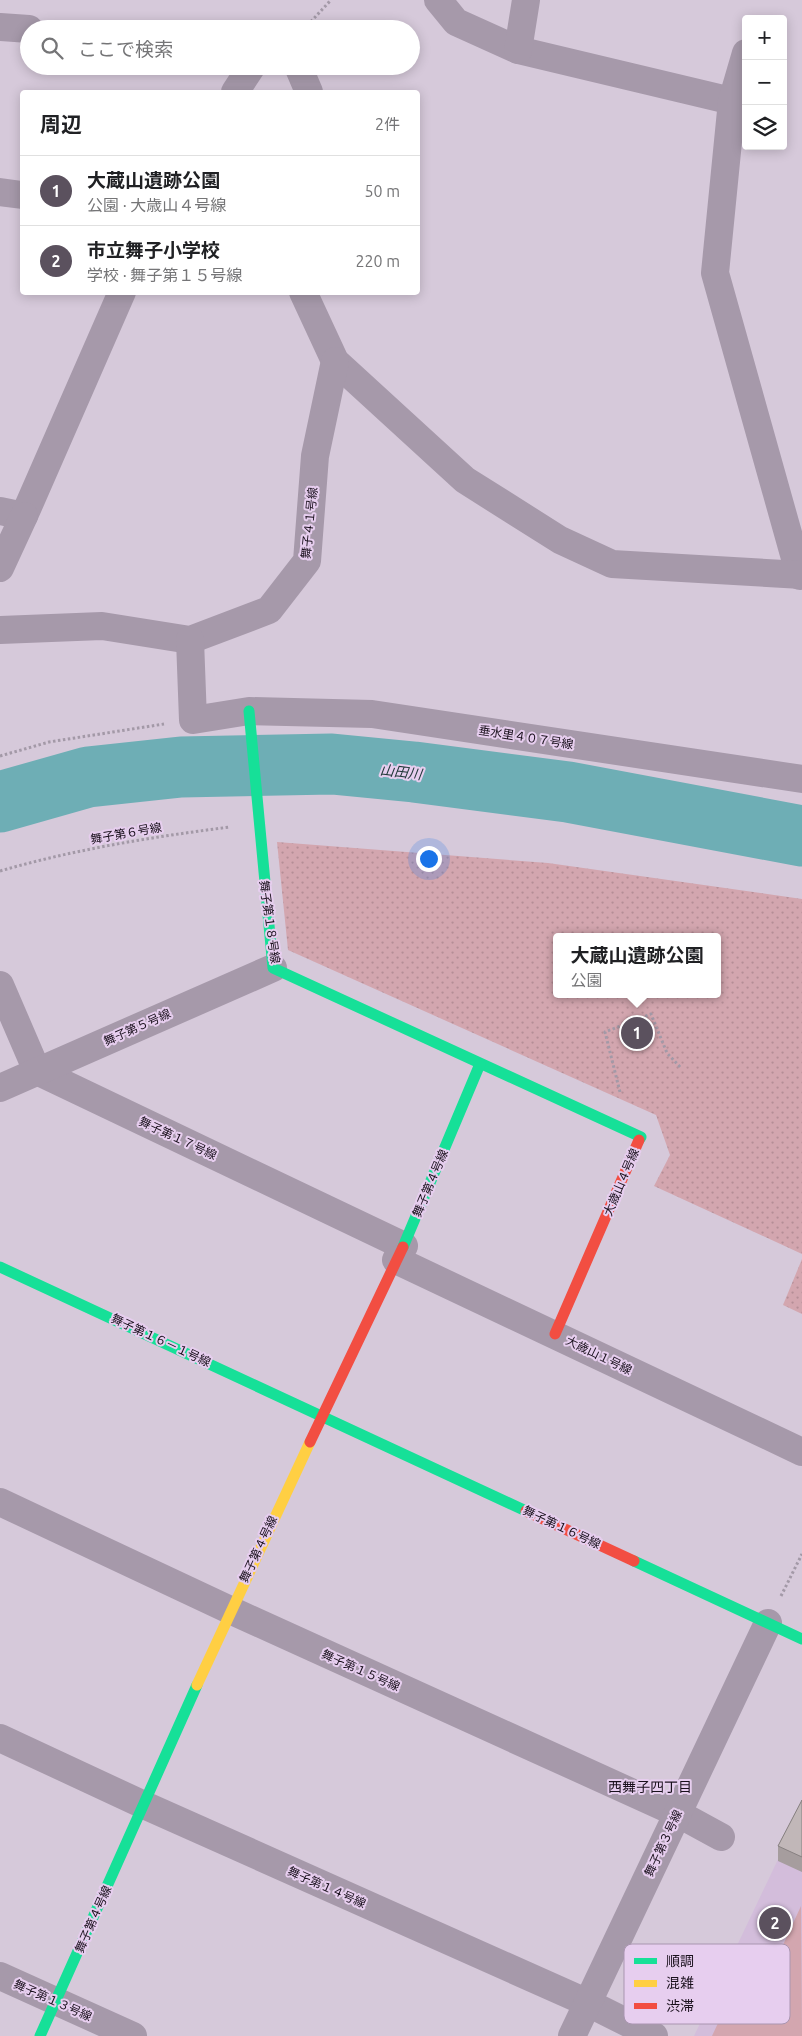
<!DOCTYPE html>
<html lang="ja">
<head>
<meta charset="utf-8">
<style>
	:root { --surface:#fff; --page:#f2f2f2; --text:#202124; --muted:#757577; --line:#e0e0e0; --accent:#5b515e }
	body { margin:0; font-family:Ubuntu,"Noto Sans JP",sans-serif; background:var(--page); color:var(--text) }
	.controls { position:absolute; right:15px; top:15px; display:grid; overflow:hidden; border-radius:5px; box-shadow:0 2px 12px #0003 }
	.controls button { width:45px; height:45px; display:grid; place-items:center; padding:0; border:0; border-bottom:1px solid var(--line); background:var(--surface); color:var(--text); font:25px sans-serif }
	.you { position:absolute; left:428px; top:858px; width:18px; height:18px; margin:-12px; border:4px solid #fff; border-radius:50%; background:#1a73e8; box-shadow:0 0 0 8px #1a73e833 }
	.badge { display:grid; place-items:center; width:32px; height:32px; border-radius:50%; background:var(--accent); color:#fff; font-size:16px; font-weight:700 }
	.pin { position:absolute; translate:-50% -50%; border:2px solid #fff; box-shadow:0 1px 5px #0006 }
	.popup { position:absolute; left:553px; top:933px; width:168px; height:65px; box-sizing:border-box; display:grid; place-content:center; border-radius:5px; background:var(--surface); filter:drop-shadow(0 1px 4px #0005); font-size:16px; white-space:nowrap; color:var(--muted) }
	.popup b { font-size:19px; color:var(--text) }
	.popup::after { content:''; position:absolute; left:50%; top:100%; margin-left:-10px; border:10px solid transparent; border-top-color:var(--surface) }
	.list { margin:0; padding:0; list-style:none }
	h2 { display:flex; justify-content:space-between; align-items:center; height:65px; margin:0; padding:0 20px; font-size:21px }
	h2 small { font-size:16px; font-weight:400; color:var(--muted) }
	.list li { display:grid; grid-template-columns:32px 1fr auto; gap:15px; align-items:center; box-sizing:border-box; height:70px; padding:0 20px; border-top:1px solid var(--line) }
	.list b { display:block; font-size:19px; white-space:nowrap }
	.list p { margin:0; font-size:16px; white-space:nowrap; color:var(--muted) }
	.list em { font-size:16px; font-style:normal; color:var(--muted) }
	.icon { flex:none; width:28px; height:28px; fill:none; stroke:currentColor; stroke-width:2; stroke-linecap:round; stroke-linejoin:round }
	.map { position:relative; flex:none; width:802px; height:2036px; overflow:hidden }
	.search { position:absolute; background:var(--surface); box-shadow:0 2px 12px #0003; left:20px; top:20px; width:400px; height:55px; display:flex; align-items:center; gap:12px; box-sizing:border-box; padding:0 18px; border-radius:28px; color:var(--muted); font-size:19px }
	.panel { position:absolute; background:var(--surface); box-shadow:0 2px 12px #0003; left:20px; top:90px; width:400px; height:205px; border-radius:5px }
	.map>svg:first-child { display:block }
	.built { fill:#d3bddb }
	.green { fill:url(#green-dots); fill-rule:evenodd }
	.pitch { fill:#d3a6af }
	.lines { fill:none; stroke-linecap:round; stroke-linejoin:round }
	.river { stroke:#6eaeb5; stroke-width:61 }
	.path { stroke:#a399a7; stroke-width:3; stroke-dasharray:2.5 2.5; stroke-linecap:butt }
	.street { stroke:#a699aa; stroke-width:28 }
	.fast { stroke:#16e098; stroke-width:11 }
	.slow { stroke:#ffcf43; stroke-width:11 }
	.jam { stroke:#f24e42; stroke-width:11 }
	.wall { fill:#a69d9e }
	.building { fill:#c1b7b8; stroke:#878081 }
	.labels { text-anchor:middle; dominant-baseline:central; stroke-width:4; stroke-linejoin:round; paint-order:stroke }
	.street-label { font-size:12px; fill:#19101c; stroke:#e7ceef }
	.water-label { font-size:14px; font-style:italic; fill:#223839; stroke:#e7ceef }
	.neighbourhood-label { font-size:14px; fill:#19101c; stroke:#e7ceef }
	.key { fill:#e7ceef; stroke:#a995b0; stroke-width:1 }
	.key-label { font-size:14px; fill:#19101c }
</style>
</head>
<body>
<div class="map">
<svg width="802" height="2036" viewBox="0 0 802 2036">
	<defs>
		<pattern id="green-dots" width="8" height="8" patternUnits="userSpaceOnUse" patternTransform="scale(1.25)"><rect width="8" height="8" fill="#d3a6af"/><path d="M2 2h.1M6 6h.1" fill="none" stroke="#b58e96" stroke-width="1.8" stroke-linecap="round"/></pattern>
	</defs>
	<rect width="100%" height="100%" fill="#d6c9da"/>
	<!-- built -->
	<path class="built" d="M802,1809V2036H694Z"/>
	<!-- green -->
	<g class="green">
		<path d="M277,842L548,863L802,899V1254L654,1186L670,1155L656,1115L288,950ZM557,937H717V994H557Z"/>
		<path d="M802,1259V1314L783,1305Z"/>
	</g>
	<!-- pitch -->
	<path class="pitch" d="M801,1906L802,2036H712L753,1948L777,1958Z"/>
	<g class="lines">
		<!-- river -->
		<path class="river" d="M0,802L88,777L181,767L332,764L414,772L568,792L802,836"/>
		<!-- path -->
		<g class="path">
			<path d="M304,29L331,0"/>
			<path d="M0,756L49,742L164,724"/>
			<path d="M0,871C76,849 152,837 230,827"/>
			<path d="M620,1092L605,1032L651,1014L667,1053L681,1068"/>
			<path d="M781,1596L802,1554"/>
		</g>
		<!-- street -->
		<g class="street">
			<path d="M438,0L456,22L518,50L732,101"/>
			<path d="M0,27L29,29"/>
			<path d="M518,50L526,0"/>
			<path d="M746,53L732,101L715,273L800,576"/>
			<path d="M298,66L309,92"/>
			<path d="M235,92L252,66"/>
			<path d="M0,192L22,195"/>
			<path d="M303,292L335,361L465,480L560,540L612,564L802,575"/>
			<path d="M0,511L24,516L122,292"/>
			<path d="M0,568L24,516"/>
			<path d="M0,630L102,626L190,640L269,610L307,561L315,456L335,361"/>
			<path d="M190,640L193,720L249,711L372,714L802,779"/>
			<path d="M0,985L37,1071L404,1246"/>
			<path d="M0,1088L273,968"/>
			<path d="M396,1260L802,1452"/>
			<path d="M0,1502L230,1610L677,1813L721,1837"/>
			<path d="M0,1738L144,1805L588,2003L654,2036"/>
			<path d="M0,1976L133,2036"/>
			<path d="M572,2036L768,1623"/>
		</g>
		<!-- fast -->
		<g class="fast">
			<path d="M249,711L273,968L641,1137L639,1140"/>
			<path d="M403,1247L480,1064"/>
			<path d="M0,1267L526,1511"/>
			<path d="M634,1561L802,1639"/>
			<path d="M40,2036L197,1685"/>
		</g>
		<!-- slow -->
		<path class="slow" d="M197,1685L310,1442"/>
		<!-- jam -->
		<g class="jam">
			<path d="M555,1334L639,1140"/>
			<path d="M310,1442L403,1247"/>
			<path d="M526,1511L634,1561"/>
		</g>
	</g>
	<!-- wall -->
	<path class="wall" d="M802,1800V1872L778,1861V1846Z"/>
	<!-- building -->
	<path class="building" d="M802,1800V1857L778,1846Z"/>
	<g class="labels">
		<!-- street labels -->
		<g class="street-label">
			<text transform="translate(309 523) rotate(-84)">舞子４１号線</text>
			<text transform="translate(526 737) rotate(9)">垂水里４０７号線</text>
			<text transform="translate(126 833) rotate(-10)">舞子第６号線</text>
			<text transform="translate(270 922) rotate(82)">舞子第１８号線</text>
			<text transform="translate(137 1027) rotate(-24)">舞子第５号線</text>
			<text transform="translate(178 1138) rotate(25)">舞子第１７号線</text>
			<text transform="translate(621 1182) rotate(-67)">大歳山４号線</text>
			<text transform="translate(430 1183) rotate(-67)">舞子第４号線</text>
			<text transform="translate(161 1340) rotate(25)">舞子第１６－１号線</text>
			<text transform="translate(599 1355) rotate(26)">大歳山１号線</text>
			<text transform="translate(562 1527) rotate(25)">舞子第１６号線</text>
			<text transform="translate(258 1549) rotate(-65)">舞子第４号線</text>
			<text transform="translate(361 1670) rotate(24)">舞子第１５号線</text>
			<text transform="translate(663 1843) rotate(-65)">舞子第３号線</text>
			<text transform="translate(327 1887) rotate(24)">舞子第１４号線</text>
			<text transform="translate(93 1919) rotate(-66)">舞子第４号線</text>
			<text transform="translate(53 2000) rotate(24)">舞子第１３号線</text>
		</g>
		<!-- water labels -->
		<g class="water-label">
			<text transform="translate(401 772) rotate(7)">山田川</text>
		</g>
		<!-- neighbourhood labels -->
		<g class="neighbourhood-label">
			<text x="650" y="1787">西舞子四丁目</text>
		</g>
	</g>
	<!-- legend -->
	<rect x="624" y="1944" width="166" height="80" rx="8" class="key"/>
	<rect x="634" y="1958" width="23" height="6" fill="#16e098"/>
	<rect x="634" y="1980" width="23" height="7" fill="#ffcf43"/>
	<rect x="634" y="2003" width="23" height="6" fill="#f24e42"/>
	<g class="key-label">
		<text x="666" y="1966">順調</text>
		<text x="666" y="1988">混雑</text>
		<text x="666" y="2011">渋滞</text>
	</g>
</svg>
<div class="controls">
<button>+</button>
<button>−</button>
<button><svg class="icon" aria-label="layers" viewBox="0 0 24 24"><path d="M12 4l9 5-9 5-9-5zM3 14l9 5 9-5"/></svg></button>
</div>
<div class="you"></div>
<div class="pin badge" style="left:637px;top:1033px">1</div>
<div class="popup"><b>大蔵山遺跡公園</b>公園</div>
<div class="pin badge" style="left:775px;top:1923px">2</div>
<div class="search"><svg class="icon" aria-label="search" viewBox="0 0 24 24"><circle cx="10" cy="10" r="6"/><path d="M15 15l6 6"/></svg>ここで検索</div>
<section class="panel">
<h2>周辺<small>2件</small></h2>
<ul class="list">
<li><span class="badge">1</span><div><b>大蔵山遺跡公園</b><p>公園 · 大歳山４号線</p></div><em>50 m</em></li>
<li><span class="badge">2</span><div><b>市立舞子小学校</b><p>学校 · 舞子第１５号線</p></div><em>220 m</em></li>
</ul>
</section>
</div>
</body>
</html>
